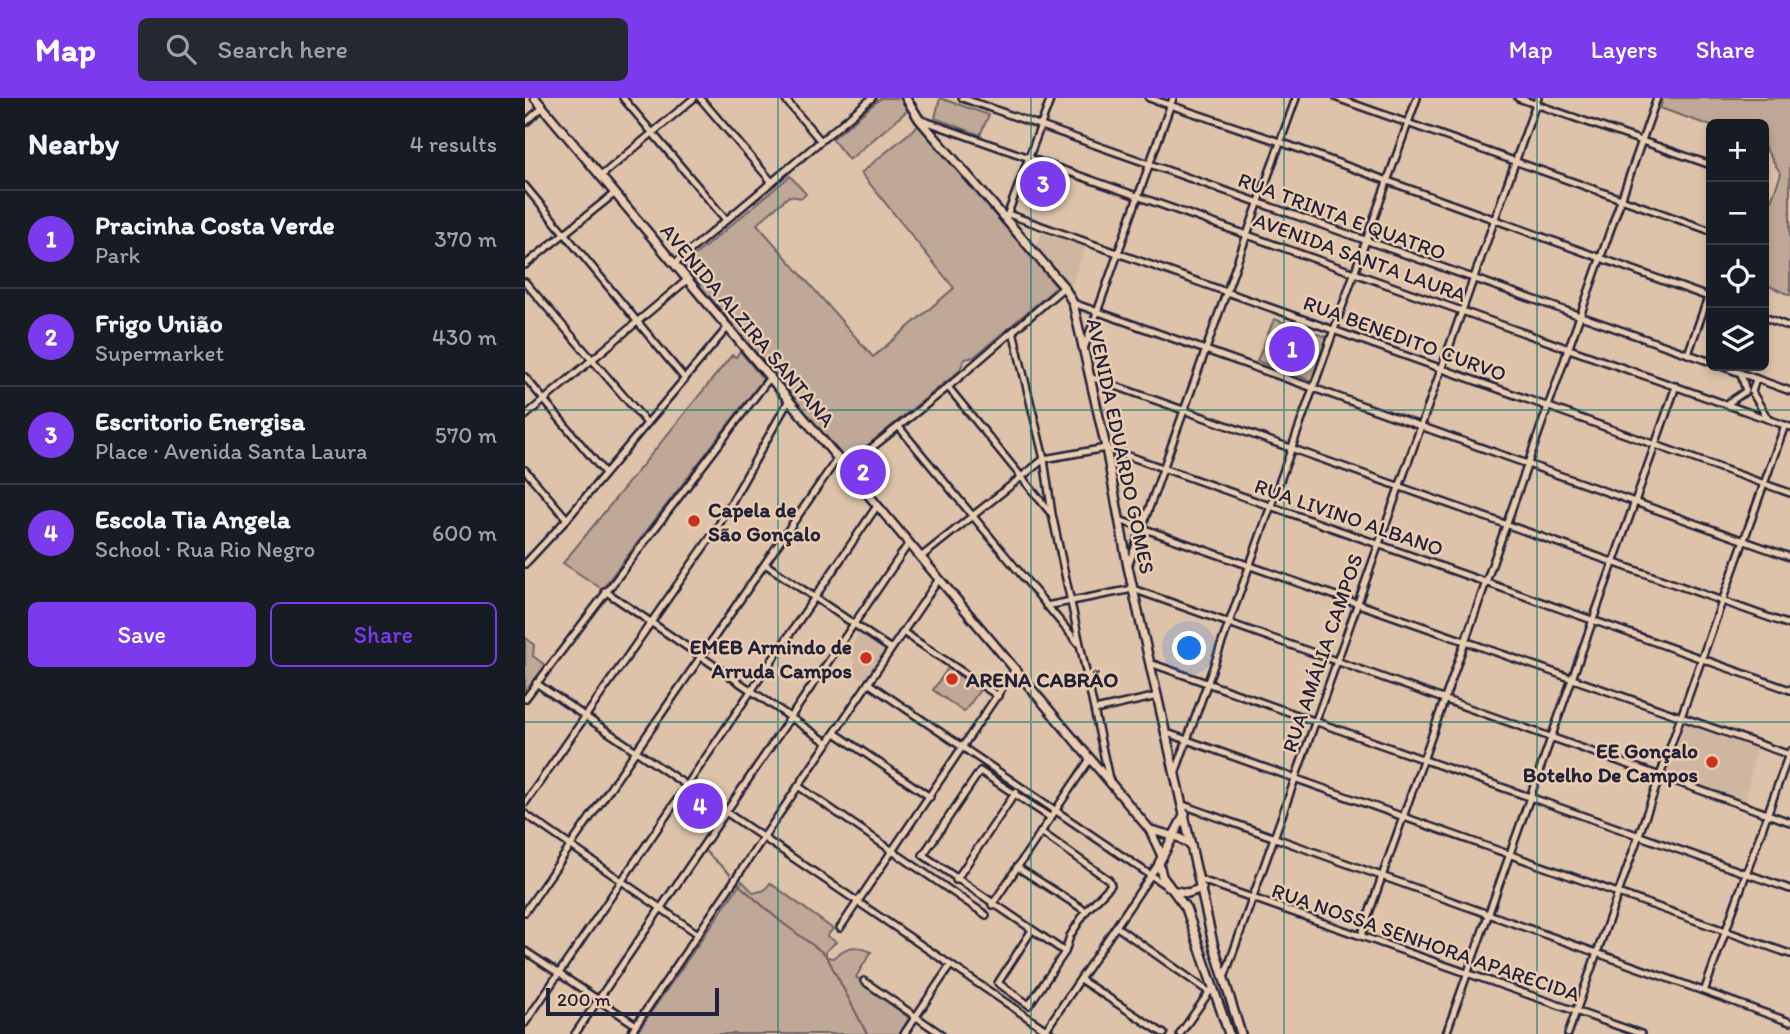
<!DOCTYPE html>
<html lang="en">
<head>
<meta charset="utf-8">
<style>
	:root { --surface:#171b24; --page:#242831; --text:#f1f3f6; --muted:#9ea1a6; --line:#363941; --accent:#7c3aed }
	body { margin:0; font-family:Itim,sans-serif; background:var(--page); color:var(--text) }
	.controls { position:absolute; right:21px; top:21px; display:grid; overflow:hidden; border-radius:10px; box-shadow:0 4px 10px #0003 }
	.controls button { width:63px; height:63px; display:grid; place-items:center; padding:0; border:0; border-bottom:2px solid var(--line); background:var(--surface); color:var(--text); font:35px sans-serif }
	.scale { position:absolute; left:21px; bottom:18px; width:173px; box-sizing:border-box; padding-left:7px; border:4px solid #22223b; border-top:0; font-size:19px; line-height:24px; white-space:nowrap; color:#22223b; -webkit-text-stroke:5px #eacdb1; paint-order:stroke }
	.you { position:absolute; left:665px; top:551px; width:24px; height:24px; margin:-18px; border:5px solid #fff; border-radius:50%; background:#1a73e8; box-shadow:0 0 0 10px #1a73e833 }
	.badge { display:grid; place-items:center; width:46px; height:46px; border-radius:50%; background:var(--accent); color:#fff; font-size:23px; font-weight:700 }
	.pin { position:absolute; translate:-50% -50%; border:4px solid #fff; box-shadow:0 2px 7px #0006 }
	.list { margin:0; padding:0; list-style:none }
	h2 { display:flex; justify-content:space-between; align-items:center; height:91px; margin:0; padding:0 28px; font-size:30px }
	h2 small { font-size:23px; font-weight:400; color:var(--muted) }
	.list li { display:grid; grid-template-columns:46px 1fr auto; gap:21px; align-items:center; box-sizing:border-box; height:98px; padding:0 28px; border-top:2px solid var(--line) }
	.list b { display:block; font-size:26px; white-space:nowrap }
	.list p { margin:0; font-size:23px; white-space:nowrap; color:var(--muted) }
	.list em { font-size:23px; font-style:normal; color:var(--muted) }
	.actions { display:flex; gap:14px; padding:21px 28px }
	.actions a { flex:1; padding:16px 0; border:2px solid var(--accent); border-radius:10px; text-align:center; font-size:24px; color:var(--accent) }
	.actions .main { background:var(--accent); color:#fff }
	.icon { flex:none; width:38px; height:38px; fill:none; stroke:currentColor; stroke-width:2; stroke-linecap:round; stroke-linejoin:round }
	.map { position:relative; flex:none; width:1265px; height:936px; overflow:hidden }
	header { display:flex; align-items:center; gap:42px; box-sizing:border-box; height:98px; padding:0 35px; background:var(--accent); color:#fff }
	header strong { font-size:33px }
	nav { display:flex; gap:38px; margin-inline-start:auto; font-size:24px }
	.search { width:490px; height:63px; background:var(--page); display:flex; align-items:center; gap:18px; box-sizing:border-box; padding:0 24px; border-radius:10px; color:var(--muted); font-size:26px }
	main { display:flex }
	aside { flex:1; background:var(--surface) }
	.map>svg:first-child { display:block }
	.built { fill:#ceb6a0 }
	.green { fill:#bfa897; stroke:#706569; stroke-width:2 }
	.lines { fill:none; stroke-linecap:round; stroke-linejoin:round }
	.stream { stroke:#685d64; stroke-width:2 }
	.minor-casing { stroke:#22223b; stroke-width:10 }
	.major-casing { stroke:#22223b; stroke-width:12 }
	.minor { stroke:#eacdb1; stroke-width:5 }
	.major { stroke:#eacdb1; stroke-width:7 }
	.grid { fill:none; stroke:#0f766e; stroke-width:2; stroke-opacity:0.55 }
	.poi-dot { fill:#c8321e; stroke:#eacdb1; stroke-width:2.5 }
	.labels { text-anchor:middle; dominant-baseline:central; stroke-width:5; stroke-linejoin:round; paint-order:stroke }
	.street-label { font-size:21px; fill:#22223b; stroke:#eacdb1 }
	.poi-label { font-size:21px; font-weight:bold; fill:#22223b; stroke:#eacdb1; text-anchor:start }
</style>
</head>
<body>
<header>
<strong>Map</strong>
<div class="search"><svg class="icon" aria-label="search" viewBox="0 0 24 24"><circle cx="10" cy="10" r="6"/><path d="M15 15l6 6"/></svg>Search here</div>
<nav><a>Map</a><a>Layers</a><a>Share</a></nav>
</header>
<main>
<aside>
<h2>Nearby<small>4 results</small></h2>
<ul class="list">
<li><span class="badge">1</span><div><b>Pracinha Costa Verde</b><p>Park</p></div><em>370 m</em></li>
<li><span class="badge">2</span><div><b>Frigo União</b><p>Supermarket</p></div><em>430 m</em></li>
<li><span class="badge">3</span><div><b>Escritorio Energisa</b><p>Place · Avenida Santa Laura</p></div><em>570 m</em></li>
<li><span class="badge">4</span><div><b>Escola Tia Angela</b><p>School · Rua Rio Negro</p></div><em>600 m</em></li>
</ul>
<div class="actions"><a class="main">Save</a><a>Share</a></div>
</aside>
<div class="map">
<svg width="1265" height="936" viewBox="0 0 1265 936">
	<rect width="100%" height="100%" fill="#dec3aa"/>
	<filter id="ink" filterUnits="userSpaceOnUse"><feTurbulence type="fractalNoise" baseFrequency=".0143" numOctaves="2"/><feDisplacementMap in="SourceGraphic" scale="14" xChannelSelector="R" yChannelSelector="G"/><feConvolveMatrix kernelMatrix="1 2 1 2 8 2 1 2 1" color-interpolation-filters="sRGB"/></filter>
	<g filter="url(#ink)">
		<!-- built -->
		<g class="built">
			<path d="M517,135L561,149L545,190L510,149Z"/>
			<path d="M334,536L361,554L341,583L325,573L331,564L321,556Z"/>
			<path d="M1160,626L1231,651L1220,704L1142,678Z"/>
		</g>
		<!-- green -->
		<g class="green">
			<path d="M356,0H376L383,12L324,62L307,41Z"/>
			<path d="M415,0L464,17L455,37L410,20Z"/>
			<path d="M1138,0H1265V197L1239,186V154L1242,147L1239,146V121L1256,76L1239,48V26L1186,28L1135,10Z"/>
			<path d="M394,27L532,189L449,259L440,261L434,273L322,364L158,167L265,78L281,96L277,100L264,98L232,126L348,259L429,190L336,75Z"/>
			<path d="M749,221L802,239L787,283L732,263Z"/>
			<path d="M215,253L238,281L77,491L38,465L207,257L211,259Z"/>
			<path d="M0,539L9,547L8,558L21,568L0,596Z"/>
			<path d="M423,570L455,592L439,614L408,592Z"/>
			<path d="M217,783L229,795L240,792L245,785L308,831L302,838L311,844L301,853V859L308,860C322,848 329,846 346,854L331,879L384,920L375,936H111Z"/>
		</g>
		<g class="lines">
			<!-- stream -->
			<g class="stream">
				<path d="M180,753L205,776"/>
				<path d="M213,786L255,823L301,857L342,936"/>
			</g>
			<!-- minor casing -->
			<g class="minor-casing">
				<g id="minor">
					<path d="M98,0L201,122"/>
					<path d="M175,0L247,84"/>
					<path d="M259,0L295,42"/>
					<path d="M437,0L1186,264"/>
					<path d="M624,0L755,44L1186,200"/>
					<path d="M812,0L1186,133"/>
					<path d="M993,0L1186,67"/>
					<path d="M394,21L1265,329"/>
					<path d="M0,25L18,9"/>
					<path d="M76,78L169,0"/>
					<path d="M0,88L160,281"/>
					<path d="M483,116L1265,395"/>
					<path d="M482,118L526,0"/>
					<path d="M149,166L347,0"/>
					<path d="M0,167L90,95"/>
					<path d="M0,184L122,325"/>
					<path d="M548,205L1265,459"/>
					<path d="M1239,219L1265,229"/>
					<path d="M488,233L519,361L527,416L584,681"/>
					<path d="M559,251L648,0"/>
					<path d="M1163,256L1186,191"/>
					<path d="M1196,268L1265,293"/>
					<path d="M0,279L79,374"/>
					<path d="M565,279L1265,527"/>
					<path d="M1231,281L1227,294L1243,321"/>
					<path d="M423,289L525,414"/>
					<path d="M1202,306L1221,293L1216,276"/>
					<path d="M0,318L162,182"/>
					<path d="M374,329L553,545"/>
					<path d="M320,371L423,289L539,189"/>
					<path d="M0,372L42,421"/>
					<path d="M594,422L1265,657"/>
					<path d="M396,459L519,361L581,350L1265,592"/>
					<path d="M0,466L42,421L203,229"/>
					<path d="M240,466L366,551"/>
					<path d="M604,466L771,0"/>
					<path d="M80,493L303,645"/>
					<path d="M521,508L608,491L1265,724"/>
					<path d="M378,534L473,598"/>
					<path d="M625,565L1265,791"/>
					<path d="M11,585L527,936"/>
					<path d="M343,585L643,789"/>
					<path d="M0,601L246,278"/>
					<path d="M570,612L633,598"/>
					<path d="M310,635L405,699"/>
					<path d="M642,635L1265,856"/>
					<path d="M651,673L892,0"/>
					<path d="M273,688L461,817"/>
					<path d="M0,705L192,430L264,302"/>
					<path d="M658,707L1265,924"/>
					<path d="M0,716L173,836"/>
					<path d="M526,720L455,673L398,757L540,854"/>
					<path d="M492,769L561,813"/>
					<path d="M431,782L491,694"/>
					<path d="M676,782L1116,936"/>
					<path d="M467,807L565,661"/>
					<path d="M0,814L312,361"/>
					<path d="M592,829L684,894"/>
					<path d="M315,830L490,571"/>
					<path d="M507,832L473,885L504,907L540,854L545,838L561,813L586,787L584,782L516,734"/>
					<path d="M836,838L1132,0"/>
					<path d="M0,853L111,927"/>
					<path d="M699,880L1013,0"/>
					<path d="M556,882L639,936"/>
					<path d="M339,883L416,936"/>
					<path d="M1180,891L1265,653"/>
					<path d="M0,925L352,408"/>
					<path d="M50,936L384,445"/>
					<path d="M105,936L414,481"/>
					<path d="M379,936L425,868"/>
					<path d="M518,936L634,765"/>
					<path d="M655,936L685,893"/>
					<path d="M921,936L1151,288"/>
					<path d="M1043,936L1260,327"/>
				</g>
			</g>
			<!-- major casing -->
			<g class="major-casing">
				<g id="major">
					<path d="M10,0L625,732L637,758"/>
					<path d="M381,0L394,21L539,189L548,205L581,350L603,469L688,845L716,936"/>
					<path d="M660,716L634,765L637,778L661,810L704,936"/>
					<path d="M626,732L655,740L666,747"/>
					<path d="M650,793L663,795L677,790"/>
				</g>
			</g>
			<!-- minor -->
			<use href="#minor" class="minor"/>
			<!-- major -->
			<use href="#major" class="major"/>
		</g>
	</g>
	<!-- grid -->
	<path class="grid" d="M253,0V936M506,0V936M759,0V936M1012,0V936M0,312H1265M0,624H1265"/>
	<!-- markers -->
	<g class="poi-dot">
		<circle cx="169" cy="423" r="7"/>
		<circle cx="341" cy="560" r="7"/>
		<circle cx="427" cy="581" r="7"/>
		<circle cx="1187" cy="664" r="7"/>
	</g>
	<g class="labels">
		<!-- street labels -->
		<g class="street-label">
			<text transform="translate(817 118) rotate(20)">RUA TRINTA E QUATRO</text>
			<text transform="translate(835 159) rotate(20)">AVENIDA SANTA LAURA</text>
			<text transform="translate(223 227) rotate(50)">AVENIDA ALZIRA SANTANA</text>
			<text transform="translate(880 240) rotate(20)">RUA BENEDITO CURVO</text>
			<text transform="translate(596 348) rotate(78)">AVENIDA EDUARDO GOMES</text>
			<text transform="translate(824 419) rotate(19)">RUA LIVINO ALBANO</text>
			<text transform="translate(797 555) rotate(-71)">RUA AMÁLIA CAMPOS</text>
			<text transform="translate(901 844) rotate(19)">RUA NOSSA SENHORA APARECIDA</text>
		</g>
		<!-- poi labels -->
		<g class="poi-label">
			<text x="183" y="411">Capela de<tspan x="183" dy="24">São Gonçalo</tspan></text>
			<text x="327" y="548" text-anchor="end">EMEB Armindo de<tspan x="327" dy="24">Arruda Campos</tspan></text>
			<text x="441" y="581">ARENA CABRÃO</text>
			<text x="1173" y="652" text-anchor="end">EE Gonçalo<tspan x="1173" dy="24">Botelho De Campos</tspan></text>
		</g>
	</g>
</svg>
<div class="controls">
<button>+</button>
<button>−</button>
<button><svg class="icon" aria-label="locate" viewBox="0 0 24 24"><circle cx="12" cy="12" r="6"/><path d="M12 2v4M12 18v4M2 12h4M18 12h4"/></svg></button>
<button><svg class="icon" aria-label="layers" viewBox="0 0 24 24"><path d="M12 4l9 5-9 5-9-5zM3 14l9 5 9-5"/></svg></button>
</div>
<div class="scale">200 m</div>
<div class="you"></div>
<div class="pin badge" style="left:767px;top:251px">1</div>
<div class="pin badge" style="left:338px;top:374px">2</div>
<div class="pin badge" style="left:518px;top:86px">3</div>
<div class="pin badge" style="left:175px;top:708px">4</div>
</div>
</main>
</body>
</html>
